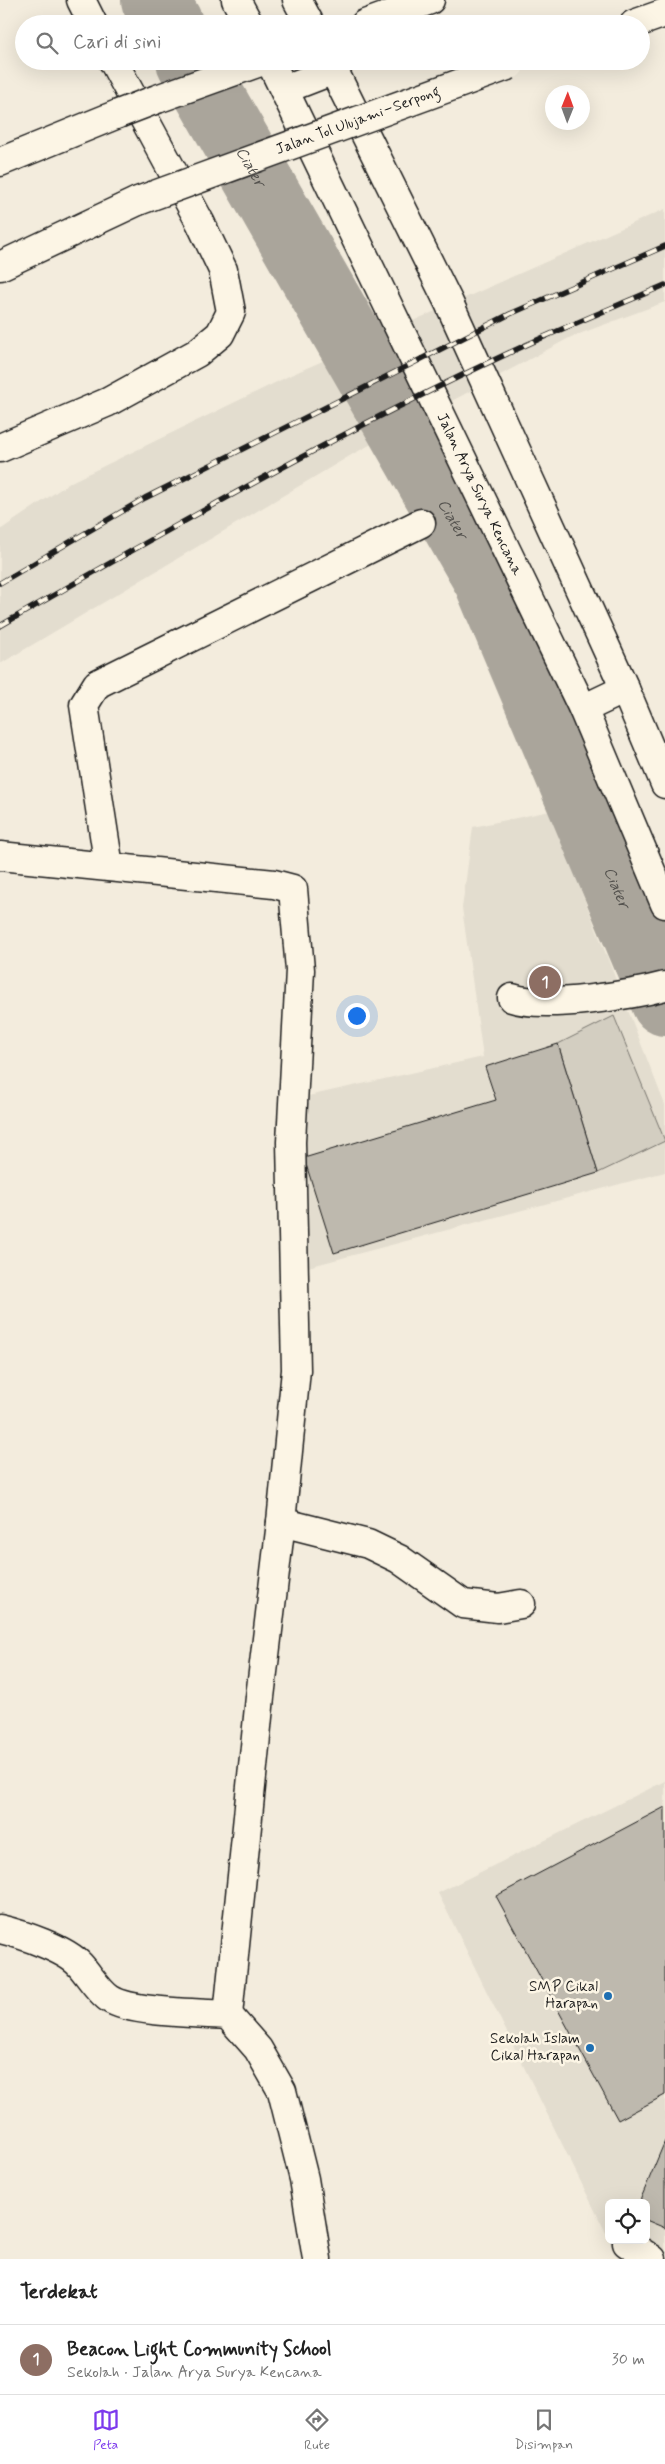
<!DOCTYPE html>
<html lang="id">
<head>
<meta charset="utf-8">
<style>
	:root { --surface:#fff; --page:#f2f2f2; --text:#222; --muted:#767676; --line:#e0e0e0; --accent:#7c3aed }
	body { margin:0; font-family:Mynerve,sans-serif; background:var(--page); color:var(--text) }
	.controls { position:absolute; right:15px; bottom:15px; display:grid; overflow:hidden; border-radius:8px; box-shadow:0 5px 20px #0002 }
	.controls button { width:45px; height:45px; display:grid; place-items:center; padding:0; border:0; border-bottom:1px solid var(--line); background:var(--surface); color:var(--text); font:25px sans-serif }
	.compass { position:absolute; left:545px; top:85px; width:45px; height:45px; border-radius:50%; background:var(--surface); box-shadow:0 5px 20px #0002; rotate:1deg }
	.you { position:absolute; left:356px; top:1015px; width:18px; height:18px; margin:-12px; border:4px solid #fff; border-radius:50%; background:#1a73e8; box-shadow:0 0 0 8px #1a73e833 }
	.badge { display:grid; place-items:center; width:32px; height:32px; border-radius:50%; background:var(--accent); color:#fff; font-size:16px; font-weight:700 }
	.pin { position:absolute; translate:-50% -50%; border:2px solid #fff; box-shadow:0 1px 5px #0006 }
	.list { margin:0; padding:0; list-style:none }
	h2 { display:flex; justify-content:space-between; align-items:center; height:65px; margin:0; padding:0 20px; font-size:21px }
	h2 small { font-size:16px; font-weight:400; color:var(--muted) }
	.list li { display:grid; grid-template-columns:32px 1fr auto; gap:15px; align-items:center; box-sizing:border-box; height:70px; padding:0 20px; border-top:1px solid var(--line) }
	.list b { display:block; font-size:19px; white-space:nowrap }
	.list p { margin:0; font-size:16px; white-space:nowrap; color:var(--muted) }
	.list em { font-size:16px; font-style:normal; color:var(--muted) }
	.icon { flex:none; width:28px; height:28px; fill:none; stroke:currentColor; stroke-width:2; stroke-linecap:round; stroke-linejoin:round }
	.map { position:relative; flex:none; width:665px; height:2259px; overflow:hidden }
	.search { position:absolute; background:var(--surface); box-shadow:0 5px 20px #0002; left:15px; right:15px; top:15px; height:55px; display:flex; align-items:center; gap:12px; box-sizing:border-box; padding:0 18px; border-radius:28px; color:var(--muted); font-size:19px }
	.sheet { height:135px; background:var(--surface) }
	nav { display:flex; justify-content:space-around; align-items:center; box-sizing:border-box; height:70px; border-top:1px solid var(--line); background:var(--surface); font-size:14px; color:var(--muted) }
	nav a { display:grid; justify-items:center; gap:2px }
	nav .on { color:var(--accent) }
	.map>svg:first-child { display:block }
	.built { fill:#e3ddcf }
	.green { fill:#d3cec1; stroke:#78756e }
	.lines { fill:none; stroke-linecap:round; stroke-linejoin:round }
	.river { stroke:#aaa59b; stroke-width:68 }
	.building { fill:#beb9ae; stroke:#1c1c1c }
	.minor-casing { stroke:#1c1c1c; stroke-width:31 }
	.highway-casing { stroke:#1c1c1c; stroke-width:31 }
	.minor { stroke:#fcf5e5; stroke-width:28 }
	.highway { stroke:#fcf5e5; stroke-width:28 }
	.rail-casing { stroke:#1c1c1c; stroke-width:5.5 }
	.rail { stroke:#fcf5e5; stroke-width:4; stroke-dasharray:11; stroke-linecap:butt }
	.highway-bridge-casing { stroke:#1c1c1c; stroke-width:31; stroke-linecap:butt }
	.highway-bridge { stroke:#fcf5e5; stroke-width:28 }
	.poi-dot { fill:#1f6fb2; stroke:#fcf5e5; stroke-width:2 }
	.labels { text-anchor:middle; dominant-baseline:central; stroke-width:5; stroke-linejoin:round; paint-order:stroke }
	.street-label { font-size:15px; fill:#1c1c1c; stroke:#fcf5e5 }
	.poi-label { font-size:15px; fill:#1c1c1c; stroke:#fcf5e5; text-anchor:end }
	.water-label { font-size:16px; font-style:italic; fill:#55534f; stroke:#fcf5e5 }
</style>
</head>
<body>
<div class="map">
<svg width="665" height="2259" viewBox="0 0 665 2259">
	<rect width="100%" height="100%" fill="#f3ecdd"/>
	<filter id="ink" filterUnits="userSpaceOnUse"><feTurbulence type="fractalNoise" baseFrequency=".02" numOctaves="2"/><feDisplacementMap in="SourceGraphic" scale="10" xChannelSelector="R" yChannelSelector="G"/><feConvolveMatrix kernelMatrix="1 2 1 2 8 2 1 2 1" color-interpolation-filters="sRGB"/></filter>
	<g filter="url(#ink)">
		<!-- built -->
		<g class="built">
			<path d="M665,209V302L571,337L353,454L0,664V530L71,482L291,375Z"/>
			<path d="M550,811L665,1105V1172L308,1267L299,1098L483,1057L462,908L473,827Z"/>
			<path d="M665,1781V2259H619L609,2240H646V2203H609V2239L438,1893Z"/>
		</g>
		<!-- green -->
		<path class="green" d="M614,1016L665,1141L598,1173L558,1044Z"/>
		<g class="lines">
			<!-- river -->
			<g class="river">
				<path d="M155,0L169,24"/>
				<path id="s1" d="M190,61L487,579L665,1002"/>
			</g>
		</g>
		<!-- building -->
		<g class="building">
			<path d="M558,1044L598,1173L334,1253L304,1158L496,1100L485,1067Z"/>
			<path d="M665,1807V2095L618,2120L496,1896Z"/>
			<path d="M665,2141V2228L646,2220V2203H639Z"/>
		</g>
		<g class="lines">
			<!-- minor casing -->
			<g class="minor-casing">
				<g id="minor">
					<path d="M81,0L93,24"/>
					<path d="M236,0L249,24"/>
					<path d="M297,0L310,24"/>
					<path id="s2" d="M270,61L583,709L665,904"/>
					<path d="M329,61L449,303L625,689L665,784"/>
					<path d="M285,89L334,70"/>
					<path d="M0,448L108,402L197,353L220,334L231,312L223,270L200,222L113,61"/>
					<path d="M583,709L625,689"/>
					<path d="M0,856L274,884L293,889L300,970L291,1142L296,1370L281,1522L260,1697L228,2015"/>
					<path d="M109,867L84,705L97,684L421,523"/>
					<path d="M512,998C544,1009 632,995 665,986"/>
					<path d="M281,1522L368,1544L399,1559L463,1604L498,1608L521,1604"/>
					<path d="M0,1929C21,1934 66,1949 80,1965C89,1975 99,1992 110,1999C132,2013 200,2013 228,2015L258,2049L282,2091L304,2179L317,2259"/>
					<path d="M627,2243L652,2259"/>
				</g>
			</g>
			<!-- highway casing -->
			<g class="highway-casing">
				<g id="highway">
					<path d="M365,24L430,0"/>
					<path d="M634,24L665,13"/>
					<path d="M157,99L263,61"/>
					<path d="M0,162L118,114"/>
					<path d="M0,266L138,201"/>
				</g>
			</g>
			<!-- minor -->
			<use href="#minor" class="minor"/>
			<!-- highway -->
			<use href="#highway" class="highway"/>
			<!-- rail casing -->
			<g class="rail-casing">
				<g id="rail">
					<path d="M0,583L145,498L360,390L510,314L665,246"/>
					<path d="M0,626C172,527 346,428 526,345C572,324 619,305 665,285"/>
				</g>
			</g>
			<!-- rail -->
			<use href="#rail" class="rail"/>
			<!-- highway-bridge casing -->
			<g class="highway-bridge-casing">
				<g id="highway-bridge">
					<path d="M118,114L157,99"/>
					<path id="s3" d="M138,201L510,65"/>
				</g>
			</g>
			<!-- highway-bridge -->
			<use href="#highway-bridge" class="highway-bridge"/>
		</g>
	</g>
	<!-- markers -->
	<g class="poi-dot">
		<circle cx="608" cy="1996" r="5"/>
		<circle cx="590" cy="2048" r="5"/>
	</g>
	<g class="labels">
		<!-- street labels -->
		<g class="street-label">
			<text stroke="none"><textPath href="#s3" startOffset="234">Jalan Tol Ulujami–Serpong</textPath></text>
			<text stroke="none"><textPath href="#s2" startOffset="481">Jalan Arya Surya Kencana</textPath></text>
		</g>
		<!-- poi labels -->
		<g class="poi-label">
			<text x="598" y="1987">SMP Cikal<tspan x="598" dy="17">Harapan</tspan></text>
			<text x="580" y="2039">Sekolah Islam<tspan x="580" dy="17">Cikal Harapan</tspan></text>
		</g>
		<!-- water labels -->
		<g class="water-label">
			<text stroke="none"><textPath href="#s1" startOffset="122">Ciater</textPath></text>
			<text stroke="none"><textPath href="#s1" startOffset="528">Ciater</textPath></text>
			<text stroke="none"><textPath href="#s1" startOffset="932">Ciater</textPath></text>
		</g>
	</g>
</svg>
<div class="controls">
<button><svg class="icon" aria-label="locate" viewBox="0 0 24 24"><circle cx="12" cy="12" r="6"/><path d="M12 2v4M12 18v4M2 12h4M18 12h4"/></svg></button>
</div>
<svg class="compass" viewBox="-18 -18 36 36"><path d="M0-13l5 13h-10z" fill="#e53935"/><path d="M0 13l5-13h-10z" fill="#767676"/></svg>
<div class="you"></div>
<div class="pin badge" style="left:545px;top:982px;background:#8d6e63">1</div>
<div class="search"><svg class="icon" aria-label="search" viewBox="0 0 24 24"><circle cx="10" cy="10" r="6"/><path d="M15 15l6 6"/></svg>Cari di sini</div>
</div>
<section class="sheet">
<h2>Terdekat<small></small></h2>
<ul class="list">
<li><span class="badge" style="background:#8d6e63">1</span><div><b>Beacon Light Community School</b><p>Sekolah · Jalan Arya Surya Kencana</p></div><em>30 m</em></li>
</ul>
</section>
<nav>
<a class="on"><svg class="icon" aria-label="map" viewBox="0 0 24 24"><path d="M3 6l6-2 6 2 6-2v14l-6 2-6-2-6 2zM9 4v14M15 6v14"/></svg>Peta</a>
<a><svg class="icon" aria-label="directions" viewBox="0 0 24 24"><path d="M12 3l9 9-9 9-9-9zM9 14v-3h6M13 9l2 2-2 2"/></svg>Rute</a>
<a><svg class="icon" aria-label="saved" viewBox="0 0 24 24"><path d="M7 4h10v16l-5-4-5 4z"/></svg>Disimpan</a>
</nav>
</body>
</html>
